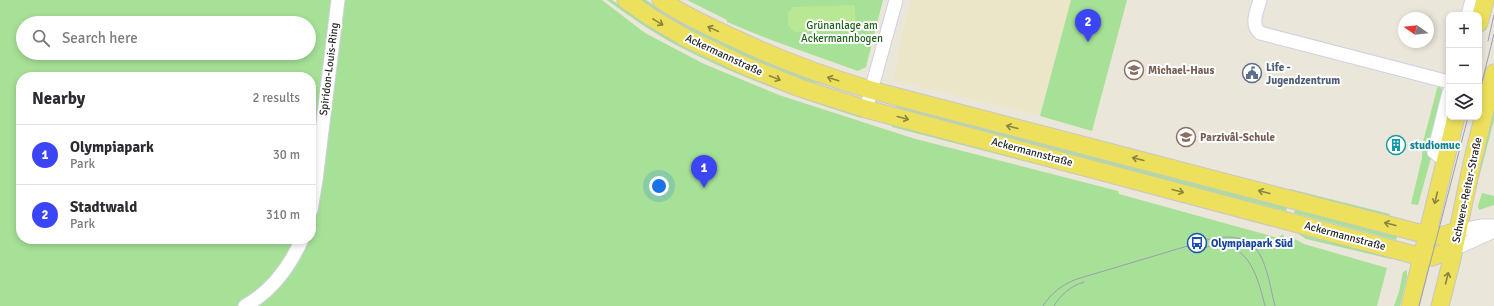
<!DOCTYPE html>
<html lang="en">
<head>
<meta charset="utf-8">
<style>
	:root { --surface:#fff; --page:#f2f2f3; --text:#2b2b33; --muted:#7c7c81; --line:#e1e1e2; --accent:#3c45f6 }
	body { margin:0; font-family:Signika,sans-serif; background:var(--page); color:var(--text) }
	.controls { position:absolute; right:12px; top:12px; display:grid; overflow:hidden; border-radius:8px; box-shadow:0 2px 6px #0003 }
	.controls button { width:36px; height:36px; display:grid; place-items:center; padding:0; border:0; border-bottom:1px solid var(--line); background:var(--surface); color:var(--text); font:20px sans-serif }
	.compass { position:absolute; left:1398px; top:12px; width:36px; height:36px; border-radius:50%; background:var(--surface); box-shadow:0 2px 6px #0003; rotate:284deg }
	.you { position:absolute; left:659px; top:186px; width:14px; height:14px; margin:-10px; border:3px solid #fff; border-radius:50%; background:#1a73e8; box-shadow:0 0 0 6px #1a73e833 }
	.badge { display:grid; place-items:center; width:26px; height:26px; border-radius:50%; background:var(--accent); color:#fff; font-size:13px; font-weight:700 }
	.pin { position:absolute; translate:-50% -33px; filter:drop-shadow(0 1px 2px #0008) }
	.pin::after { content:''; position:absolute; top:21px; width:14px; height:12px; background:inherit; clip-path:polygon(0 0,100% 0,50% 100%) }
	.list { margin:0; padding:0; list-style:none }
	h2 { display:flex; justify-content:space-between; align-items:center; height:52px; margin:0; padding:0 16px; font-size:17px }
	h2 small { font-size:13px; font-weight:400; color:var(--muted) }
	.list li { display:grid; grid-template-columns:26px 1fr auto; gap:12px; align-items:center; box-sizing:border-box; height:60px; padding:0 16px; border-top:1px solid var(--line) }
	.list b { display:block; font-size:15px; white-space:nowrap }
	.list p { margin:0; font-size:13px; white-space:nowrap; color:var(--muted) }
	.list em { font-size:13px; font-style:normal; color:var(--muted) }
	.icon { flex:none; width:22px; height:22px; fill:none; stroke:currentColor; stroke-width:2; stroke-linecap:round; stroke-linejoin:round }
	.map { position:relative; flex:none; width:1494px; height:306px; overflow:hidden }
	.search { position:absolute; background:var(--surface); box-shadow:0 2px 6px #0003; left:16px; top:16px; width:300px; height:44px; display:flex; align-items:center; gap:10px; box-sizing:border-box; padding:0 14px; border-radius:22px; color:var(--muted); font-size:15px }
	.panel { position:absolute; background:var(--surface); box-shadow:0 2px 6px #0003; left:16px; top:72px; width:300px; height:172px; border-radius:16px }
	.map>svg:first-child { display:block }
	.education { fill:#ece6c9 }
	.green { fill:#a6e197; fill-rule:evenodd }
	.pitch { fill:#b8e893 }
	.lines { fill:none; stroke-linecap:round; stroke-linejoin:round }
	.minor-casing { stroke:#cfd0e1; stroke-width:15 }
	.major-casing { stroke:#c7c7c7; stroke-width:19 }
	.minor { stroke:#fff; stroke-width:13 }
	.major { stroke:#ede05c; stroke-width:17 }
	.tram { stroke:#9d9db2; stroke-width:1 }
	.oneway { stroke:#8a8442 }
	.labels { text-anchor:middle; dominant-baseline:central; stroke-width:4; stroke-linejoin:round; paint-order:stroke }
	.park-label { font-size:11px; fill:#20631b; stroke:#fff }
	.street-label { font-size:11px; fill:#282828; stroke:#fff }
	.service-label { font-size:11px; font-weight:bold; fill:#4e5e75; stroke:#fff; text-anchor:start }
	.education-label { font-size:11px; font-weight:bold; fill:#785e54; stroke:#fff; text-anchor:start }
	.culture-label { font-size:11px; font-weight:bold; fill:#0d838f; stroke:#fff; text-anchor:start }
	.transit-label { font-size:11px; font-weight:bold; fill:#164399; stroke:#fff; text-anchor:start }
</style>
</head>
<body>
<div class="map">
<svg width="1494" height="306" viewBox="0 0 1494 306">
	<rect width="100%" height="100%" fill="#ebe6da"/>
	<!-- education -->
	<path class="education" d="M911,0H1071L1040,116L894,80L900,41Z"/>
	<!-- green -->
	<g class="green">
		<path d="M0,0H602L645,33L704,64L779,95L912,138L1118,191L1119,194L1278,238L1283,234L1285,240L1290,241L1289,236L1304,244L1387,268L1377,306H0ZM23,23H309V53H23ZM21,77H311V239H21Z"/>
		<path d="M607,0H612C632,15 653,29 675,42C732,74 800,94 861,116V118C798,98 735,76 676,45C652,32 629,16 607,0Z"/>
		<path d="M633,0H646L671,15L855,94L817,83L802,82L709,45Z"/>
		<path d="M687,0H883L866,67L858,71L771,40L727,22V20Z"/>
		<path d="M1071,0H1127L1092,131L1040,116Z"/>
		<path d="M1438,85L1443,91L1427,148V151L1431,158L1418,205L1411,204L1422,158L1423,142Z"/>
		<path d="M897,104L1288,204L1286,211L896,111Z"/>
		<path d="M1494,109V120L1475,193H1473Z"/>
		<path d="M892,124L1226,213L892,127Z"/>
		<path d="M1290,189L1390,214L1389,216L1289,191Z"/>
		<path d="M1482,193L1494,196V205L1479,210L1478,206Z"/>
		<path d="M1296,207L1398,233L1396,240L1294,213Z"/>
		<path d="M1294,228L1306,236L1392,257L1391,259L1306,239L1294,231Z"/>
		<path d="M1407,270V277L1400,306H1394L1399,292L1403,272Z"/>
	</g>
	<!-- pitch -->
	<path class="pitch" d="M855,5V31L794,32L788,25V13L793,7Z"/>
	<g class="lines">
		<!-- minor casing -->
		<g class="minor-casing">
			<g id="minor">
				<path d="M1260,0C1257,11 1250,24 1260,33L1449,82"/>
				<path d="M1468,15L1472,0"/>
				<path d="M866,109L896,0"/>
				<path d="M1445,161L1434,152L1449,92"/>
				<path d="M311,210L316,180L338,0"/>
				<path d="M1457,231L1481,226H1494"/>
				<path d="M1454,249L1494,231"/>
				<path d="M245,306C272,291 290,266 302,239"/>
			</g>
		</g>
		<!-- major casing -->
		<g class="major-casing">
			<g id="major">
				<path d="M626,0L652,18L686,38L743,65L800,88L866,109L1422,257H1432L1454,249"/>
				<path d="M661,0C685,16 710,27 736,39C780,60 824,76 871,90L1427,235L1440,236L1457,231"/>
				<path d="M1479,23L1485,0"/>
				<path d="M1410,306L1456,117"/>
				<path d="M1440,306L1452,259L1472,163L1494,73"/>
			</g>
		</g>
		<!-- minor -->
		<use href="#minor" class="minor"/>
		<!-- major -->
		<use href="#major" class="major"/>
		<!-- tram -->
		<g class="tram">
			<path d="M1488,41L1494,15"/>
			<path d="M1479,94L1494,34"/>
			<path d="M1202,248C1247,236 1256,271 1265,306"/>
			<path d="M1043,306C1051,293 1063,284 1077,279L1211,239C1264,228 1265,266 1275,306"/>
			<path d="M1054,306C1061,294 1071,286 1084,282"/>
			<path d="M1419,306L1468,117"/>
		</g>
	</g>
	<!-- one-way arrows -->
	<defs><path id="oneway-shaft" d="M-6 0H5M1.5-3L5.5 0L1.5 3" fill="none" stroke-width="1.6" stroke-linecap="round" stroke-linejoin="round"/></defs>
	<g class="oneway">
		<use href="#oneway-shaft" transform="translate(658 22) rotate(31)"/>
		<use href="#oneway-shaft" transform="translate(713 29) rotate(-155)"/>
		<use href="#oneway-shaft" transform="translate(775 78) rotate(22)"/>
		<use href="#oneway-shaft" transform="translate(833 79) rotate(-162)"/>
		<use href="#oneway-shaft" transform="translate(903 118) rotate(15)"/>
		<use href="#oneway-shaft" transform="translate(1012 127) rotate(-166)"/>
		<use href="#oneway-shaft" transform="translate(1138 159) rotate(-166)"/>
		<use href="#oneway-shaft" transform="translate(1178 191) rotate(15)"/>
		<use href="#oneway-shaft" transform="translate(1264 192) rotate(-165)"/>
		<use href="#oneway-shaft" transform="translate(1436 198) rotate(104)"/>
		<use href="#oneway-shaft" transform="translate(1390 224) rotate(-166)"/>
		<use href="#oneway-shaft" transform="translate(1447 278) rotate(-76)"/>
	</g>
	<!-- icons -->
	<defs>
		<g id="school-ring" transform="scale(1)"><circle r="9.5" fill="#fff" stroke="#8d6e63" stroke-width="1.5"/><path d="M0-5L7-2L0 1L-7-2ZM-4 1L0 2.5L4 1V4Q0 6-4 4Z" fill="#8d6e63"/></g>
		<g id="civic-ring" transform="scale(1)"><circle r="9.5" fill="#fff" stroke="#5c6f8a" stroke-width="1.5"/><path d="M-.6-6.5H3V-4.5H.6V-3L4-1V1h2V6H-6V1h2V-1L-.6-3ZM-1.2 2.5V6h2.4V2.5Z" fill="#5c6f8a"/></g>
		<g id="building-ring" transform="scale(1)"><circle r="9.5" fill="#fff" stroke="#0f9aa8" stroke-width="1.5"/><path d="M-4-6H4V6H1V3H-1V6H-4ZM-2.5-4.3h1.7v1.8h-1.7ZM.8-4.3h1.7v1.8H.8ZM-2.5-1h1.7V.8h-1.7ZM.8-1h1.7V.8H.8Z" fill="#0f9aa8"/></g>
		<g id="bus-ring" transform="scale(1)"><circle r="9.5" fill="#fff" stroke="#1a4fb4" stroke-width="1.5"/><path d="M-5-6H5V4H4V6H2V4H-2V6H-4V4H-5ZM-3.5-4V0h7V-4ZM-3.5 1.2v1.5H-2V1.2ZM2 1.2v1.5H3.5V1.2Z" fill="#1a4fb4"/></g>
	</defs>
	<g fill-rule="evenodd">
		<use href="#school-ring" x="1134" y="70"/>
		<use href="#civic-ring" x="1252" y="73"/>
		<use href="#school-ring" x="1186" y="137"/>
		<use href="#building-ring" x="1396" y="145"/>
		<use href="#bus-ring" x="1197" y="243"/>
	</g>
	<g class="labels">
		<!-- park labels -->
		<g class="park-label">
			<text x="842" y="25">Grünanlage am<tspan x="842" dy="13">Ackermannbogen</tspan></text>
		</g>
		<!-- street labels -->
		<g class="street-label">
			<text transform="translate(724 55) rotate(25)">Ackermannstraße</text>
			<text transform="translate(329 69) rotate(-83)">Spiridon-Louis-Ring</text>
			<text transform="translate(1032 152) rotate(15)">Ackermannstraße</text>
			<text transform="translate(1467 190) rotate(-78)">Schwere-Reiter-Straße</text>
			<text transform="translate(1345 236) rotate(15)">Ackermannstraße</text>
		</g>
		<!-- service labels -->
		<g class="service-label">
			<text x="1266" y="67">Life -<tspan x="1266" dy="13">Jugendzentrum</tspan></text>
		</g>
		<!-- education labels -->
		<g class="education-label">
			<text x="1148" y="70">Michael-Haus</text>
			<text x="1200" y="137">Parzivâl-Schule</text>
		</g>
		<!-- culture labels -->
		<g class="culture-label">
			<text x="1410" y="145">studiomuc</text>
		</g>
		<!-- transit labels -->
		<g class="transit-label">
			<text x="1211" y="243">Olympiapark Süd</text>
		</g>
	</g>
</svg>
<div class="controls">
<button>+</button>
<button>−</button>
<button><svg class="icon" aria-label="layers" viewBox="0 0 24 24"><path d="M12 4l9 5-9 5-9-5zM3 14l9 5 9-5"/></svg></button>
</div>
<svg class="compass" viewBox="-18 -18 36 36"><path d="M0-13l5 13h-10z" fill="#e53935"/><path d="M0 13l5-13h-10z" fill="#7c7c81"/></svg>
<div class="you"></div>
<div class="pin badge" style="left:704px;top:188px">1</div>
<div class="pin badge" style="left:1088px;top:42px">2</div>
<div class="search"><svg class="icon" aria-label="search" viewBox="0 0 24 24"><circle cx="10" cy="10" r="6"/><path d="M15 15l6 6"/></svg>Search here</div>
<section class="panel">
<h2>Nearby<small>2 results</small></h2>
<ul class="list">
<li><span class="badge">1</span><div><b>Olympiapark</b><p>Park</p></div><em>30 m</em></li>
<li><span class="badge">2</span><div><b>Stadtwald</b><p>Park</p></div><em>310 m</em></li>
</ul>
</section>
</div>
</body>
</html>
